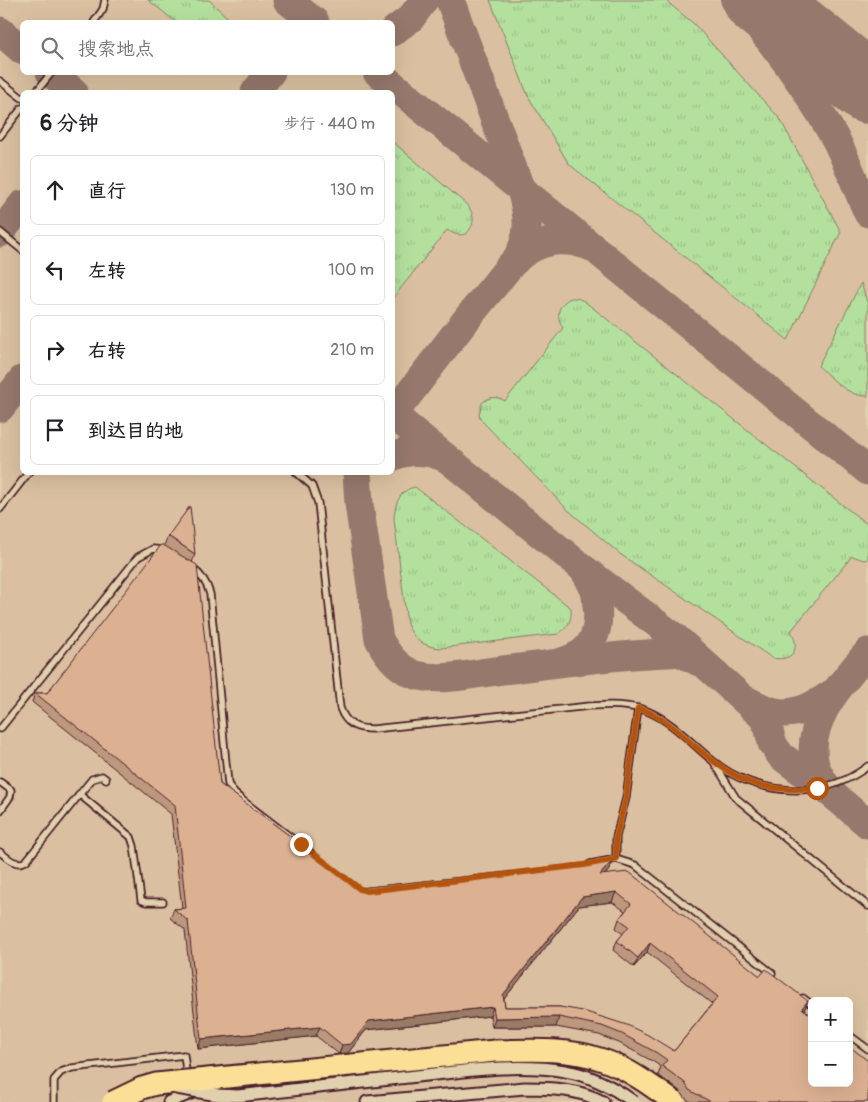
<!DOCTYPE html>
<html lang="zh">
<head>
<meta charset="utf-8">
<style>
	:root { --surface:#fff; --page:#f2f2f2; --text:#202124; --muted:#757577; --line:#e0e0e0 }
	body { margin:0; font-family:Pangolin,"LXGW WenKai TC",sans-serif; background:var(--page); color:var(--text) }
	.controls { position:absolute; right:15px; bottom:15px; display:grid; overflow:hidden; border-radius:8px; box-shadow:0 5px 20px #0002 }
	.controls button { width:45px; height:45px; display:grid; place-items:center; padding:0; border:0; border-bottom:1px solid var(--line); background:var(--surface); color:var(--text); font:25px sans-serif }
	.stop { position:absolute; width:15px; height:15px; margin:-11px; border:4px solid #b45309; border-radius:50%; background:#fff }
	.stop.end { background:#b45309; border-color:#fff; box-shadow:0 1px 5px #0008 }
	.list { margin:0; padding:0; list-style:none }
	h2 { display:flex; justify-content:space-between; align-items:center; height:65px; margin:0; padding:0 20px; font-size:21px }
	h2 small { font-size:16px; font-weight:400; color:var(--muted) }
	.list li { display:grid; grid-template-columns:32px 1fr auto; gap:15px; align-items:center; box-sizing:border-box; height:70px; margin:0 10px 10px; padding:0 10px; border:1px solid var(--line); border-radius:8px }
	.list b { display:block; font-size:19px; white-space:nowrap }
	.list em { font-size:16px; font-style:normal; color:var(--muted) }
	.icon { flex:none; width:28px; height:28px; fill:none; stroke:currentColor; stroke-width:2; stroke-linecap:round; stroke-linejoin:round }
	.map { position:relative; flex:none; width:868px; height:1102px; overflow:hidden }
	.search { position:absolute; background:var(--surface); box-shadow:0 5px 20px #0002; left:20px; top:20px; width:375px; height:55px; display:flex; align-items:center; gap:12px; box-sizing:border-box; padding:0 18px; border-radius:8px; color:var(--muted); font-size:19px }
	.panel { position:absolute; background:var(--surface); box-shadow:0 5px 20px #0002; left:20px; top:90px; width:375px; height:385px; border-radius:8px }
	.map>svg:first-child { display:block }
	.built { fill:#dac0a0; fill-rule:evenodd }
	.grass { fill:url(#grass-tufts); stroke:#7f8064 }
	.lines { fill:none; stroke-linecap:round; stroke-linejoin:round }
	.taxiway { stroke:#96786c; stroke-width:29 }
	.runway { stroke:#96786c; stroke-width:72 }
	.lane-casing { stroke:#4a1f2b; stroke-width:9 }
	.street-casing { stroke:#4a1f2b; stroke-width:15 }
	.lane { stroke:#e1d0ad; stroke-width:5.5 }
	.street { stroke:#e1d0ad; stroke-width:11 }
	.street-bridge-casing { stroke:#4a1f2b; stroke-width:15; stroke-linecap:butt }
	.highway-bridge-casing { stroke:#4a1f2b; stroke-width:25; stroke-linecap:butt }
	.street-bridge { stroke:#e1d0ad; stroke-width:11 }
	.highway-bridge { stroke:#fbdf96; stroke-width:21 }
	.wall { fill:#bd987e; stroke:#4a1f2b; fill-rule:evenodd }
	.shaded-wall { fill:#9a7c66; stroke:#4a1f2b }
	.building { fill:#dcb192; stroke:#4a1f2b; fill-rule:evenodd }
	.route { stroke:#b45309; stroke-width:6 }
</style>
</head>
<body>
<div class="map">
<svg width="868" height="1102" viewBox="0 0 868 1102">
	<defs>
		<pattern id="grass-tufts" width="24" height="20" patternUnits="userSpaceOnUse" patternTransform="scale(1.25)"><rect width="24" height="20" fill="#b4e09e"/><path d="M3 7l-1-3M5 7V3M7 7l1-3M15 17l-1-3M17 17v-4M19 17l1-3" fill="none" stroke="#9cc088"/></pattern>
	</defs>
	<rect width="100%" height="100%" fill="#e1d0ad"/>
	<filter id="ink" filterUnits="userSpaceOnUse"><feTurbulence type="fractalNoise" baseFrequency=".02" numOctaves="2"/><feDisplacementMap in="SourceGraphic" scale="10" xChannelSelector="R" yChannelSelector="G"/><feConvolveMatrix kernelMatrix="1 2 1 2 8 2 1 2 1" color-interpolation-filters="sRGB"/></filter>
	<g filter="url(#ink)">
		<!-- built -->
		<path class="built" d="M0,0H868V1102H0ZM22,22H392V72H22ZM22,92H392V472H22ZM812,1001H849V1083H812Z"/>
		<!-- grass -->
		<g class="grass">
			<path d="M148,0H209L230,20L231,22H176Z"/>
			<path d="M490,0H665L694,24L780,119L841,232L788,340L569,164L528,96Z"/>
			<path d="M393,142L466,204C475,214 476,224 466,234C458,236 454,234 447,230L393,298Z"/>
			<path d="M861,283L868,305V396C848,397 832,378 818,366Z"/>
			<path d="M571,298H577L584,301L868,525V559L864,560L852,556L791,631C801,649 793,662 772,658L620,554L568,510L481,420L479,414L482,403C490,396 496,396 505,401L563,328C555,315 558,304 571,298Z"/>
			<path d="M415,487L571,608C572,621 568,627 558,634L440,648C423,646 414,640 407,624L394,519C395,504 399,490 415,487Z"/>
		</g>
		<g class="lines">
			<!-- taxiway -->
			<g class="taxiway">
				<path d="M287,0L315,22"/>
				<path d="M450,0L521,190C529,217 531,235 516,260"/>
				<path d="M735,0C774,42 808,90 836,140C848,163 857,189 868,213"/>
				<path d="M0,31L22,50"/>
				<path d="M392,32L411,18L424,0"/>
				<path d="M50,72L74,92"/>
				<path d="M377,72L868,471"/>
				<path d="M255,92L271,72"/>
				<path d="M0,233L22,205"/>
				<path d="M592,247C569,238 548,238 527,251C513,259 503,275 493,287C458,328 427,372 393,414H392L580,566L676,638L762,716L768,726L772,743L781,756L832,794L868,824"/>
				<path d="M0,408L22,380"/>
				<path d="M392,457C409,449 429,451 446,458"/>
				<path d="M357,472L359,504L379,639C387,655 398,669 416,675C442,682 471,674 496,671C553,664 611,655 668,653L679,652L699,662"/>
				<path d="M562,662C570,659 577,657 583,652C606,633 599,590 583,569"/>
				<path d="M746,700C753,703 760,707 767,710C792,719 814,706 833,693"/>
				<path d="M830,792C825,783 818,775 815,765C804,721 842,683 868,652"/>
			</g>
			<!-- runway -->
			<path class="runway" d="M759,0L868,88"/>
			<!-- lane casing -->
			<g class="lane-casing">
				<g id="lane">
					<path d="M94,22L103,9L105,0"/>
					<path d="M0,81L22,98"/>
					<path d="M36,92L52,72"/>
					<path d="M0,136L22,108"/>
					<path d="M0,232L22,250"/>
					<path d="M296,472L312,486L318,503L340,708C346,725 357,729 373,729L590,706C609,705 629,704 647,711C672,721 692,744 713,761C755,796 823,801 868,766"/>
					<path d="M0,509L29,472"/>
					<path d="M192,568C202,575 207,583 210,594L228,784L234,793L242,800L310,852"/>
					<path d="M0,729L138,557L153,549L163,550"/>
					<path d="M715,764L736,798L868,906"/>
					<path d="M0,782L11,790L10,797L0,811"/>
					<path d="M79,794L131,837L134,846L141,900L146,902H163"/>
					<path d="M0,852C8,858 16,867 26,861L92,779L102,776L106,779"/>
					<path d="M616,859V837L626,798L638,708"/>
					<path d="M590,864L616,859L635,865L772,973"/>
					<path d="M803,998L812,1005"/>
					<path d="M849,1035L868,1049"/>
					<path d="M54,1102V1080L61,1072L72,1068L184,1055L187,1078"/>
				</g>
			</g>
			<!-- street casing -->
			<g class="street-casing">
				<g id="street">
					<path d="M169,1102L198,1090"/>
					<path d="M367,1102L525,1088C552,1088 579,1089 603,1102"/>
				</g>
			</g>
			<!-- lane -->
			<use href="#lane" class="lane"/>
			<!-- street -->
			<use href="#street" class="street"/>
			<!-- street-bridge casing -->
			<g class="street-bridge-casing">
				<path id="street-bridge" d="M176,1088L218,1095L238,1096C298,1089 357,1083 417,1076C466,1071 516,1063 565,1071C591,1075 613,1087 634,1102"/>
			</g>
			<!-- highway-bridge casing -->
			<g class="highway-bridge-casing">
				<path id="highway-bridge" d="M113,1102L142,1088L156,1084L495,1051C532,1050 568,1048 603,1060C629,1069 652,1086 674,1102"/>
			</g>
			<!-- street-bridge -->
			<use href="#street-bridge" class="street-bridge"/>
			<!-- highway-bridge -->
			<use href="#highway-bridge" class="highway-bridge"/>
		</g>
		<!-- wall -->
		<path class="wall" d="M168,536L195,554L192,563L220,784L360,888L612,861L609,870L605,875L760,976L804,1010L868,1102H692L686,1099L681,1092L658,1075L661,1067L654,1062L619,1043L599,1035L556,1027H492L490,1016L366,1030L348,1053L339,1054L316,1036L198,1049L185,930L170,918L174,909L182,908L171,814L32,702L35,693H47L164,545ZM612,902L625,911L619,919L616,928L623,934L617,941L613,950L634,967L647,952L712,1004L674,1051L560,1007H505L504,999L579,906Z"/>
		<!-- shaded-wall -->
		<g class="shaded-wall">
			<path d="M612,861L609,870L597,884L600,875Z"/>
			<path d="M616,892L612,902L579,906L500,1004L503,995L582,897Z"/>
			<path d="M650,943L647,952L634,967L638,958Z"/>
			<path d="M808,1001L804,1011L802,1008Z"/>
			<path d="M493,1007L490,1016L366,1030L348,1053L339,1054L342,1045L369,1021Z"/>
			<path d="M559,1017L556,1027H492L495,1018Z"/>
			<path d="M320,1027L316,1036L198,1049L201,1039Z"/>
		</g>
		<!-- building -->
		<g class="building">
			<path d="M190,506L195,554L168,536Z"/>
			<path d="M161,545H163L197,565L220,784L360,888L612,861L600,875L629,872L760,976L766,969L808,1001L802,1008L812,1016V1083H849V1046L868,1061V1102H711L689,1090L685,1083L662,1066L667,1060L657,1053L622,1034L602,1026L559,1017L495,1018L493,1007L369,1021L351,1044L342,1045L320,1027L201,1039L188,921L174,909L186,908L175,805L35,693H47ZM616,892L631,904L619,919L629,926L617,941L638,958L650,943L718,997L674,1051L648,1035L627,1025L583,1011L560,1007H505L503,995L582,897Z"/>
		</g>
	</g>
	<g class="lines" filter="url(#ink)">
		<!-- route -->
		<path class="route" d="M301,844L360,889L367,891L584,865L616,859V837L626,798L638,708C658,714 674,727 689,741C733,779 757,794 817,788"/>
	</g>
</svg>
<div class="controls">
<button>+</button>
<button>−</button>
</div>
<div class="stop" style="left:817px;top:788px"></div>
<div class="stop end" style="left:301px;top:844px"></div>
<div class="search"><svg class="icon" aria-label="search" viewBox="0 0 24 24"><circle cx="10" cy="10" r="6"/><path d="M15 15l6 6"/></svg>搜索地点</div>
<section class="panel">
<h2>6 分钟<small>步行 · 440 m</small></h2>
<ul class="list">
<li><svg class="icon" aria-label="ahead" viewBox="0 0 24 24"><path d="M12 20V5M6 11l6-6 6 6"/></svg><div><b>直行</b></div><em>130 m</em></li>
<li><svg class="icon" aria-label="left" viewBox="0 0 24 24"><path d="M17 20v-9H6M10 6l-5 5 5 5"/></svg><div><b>左转</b></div><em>100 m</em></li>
<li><svg class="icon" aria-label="right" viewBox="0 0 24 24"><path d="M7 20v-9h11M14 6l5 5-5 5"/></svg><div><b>右转</b></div><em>210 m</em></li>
<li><svg class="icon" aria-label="arrive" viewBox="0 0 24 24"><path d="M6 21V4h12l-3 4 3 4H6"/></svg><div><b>到达目的地</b></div></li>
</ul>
</section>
</div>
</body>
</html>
